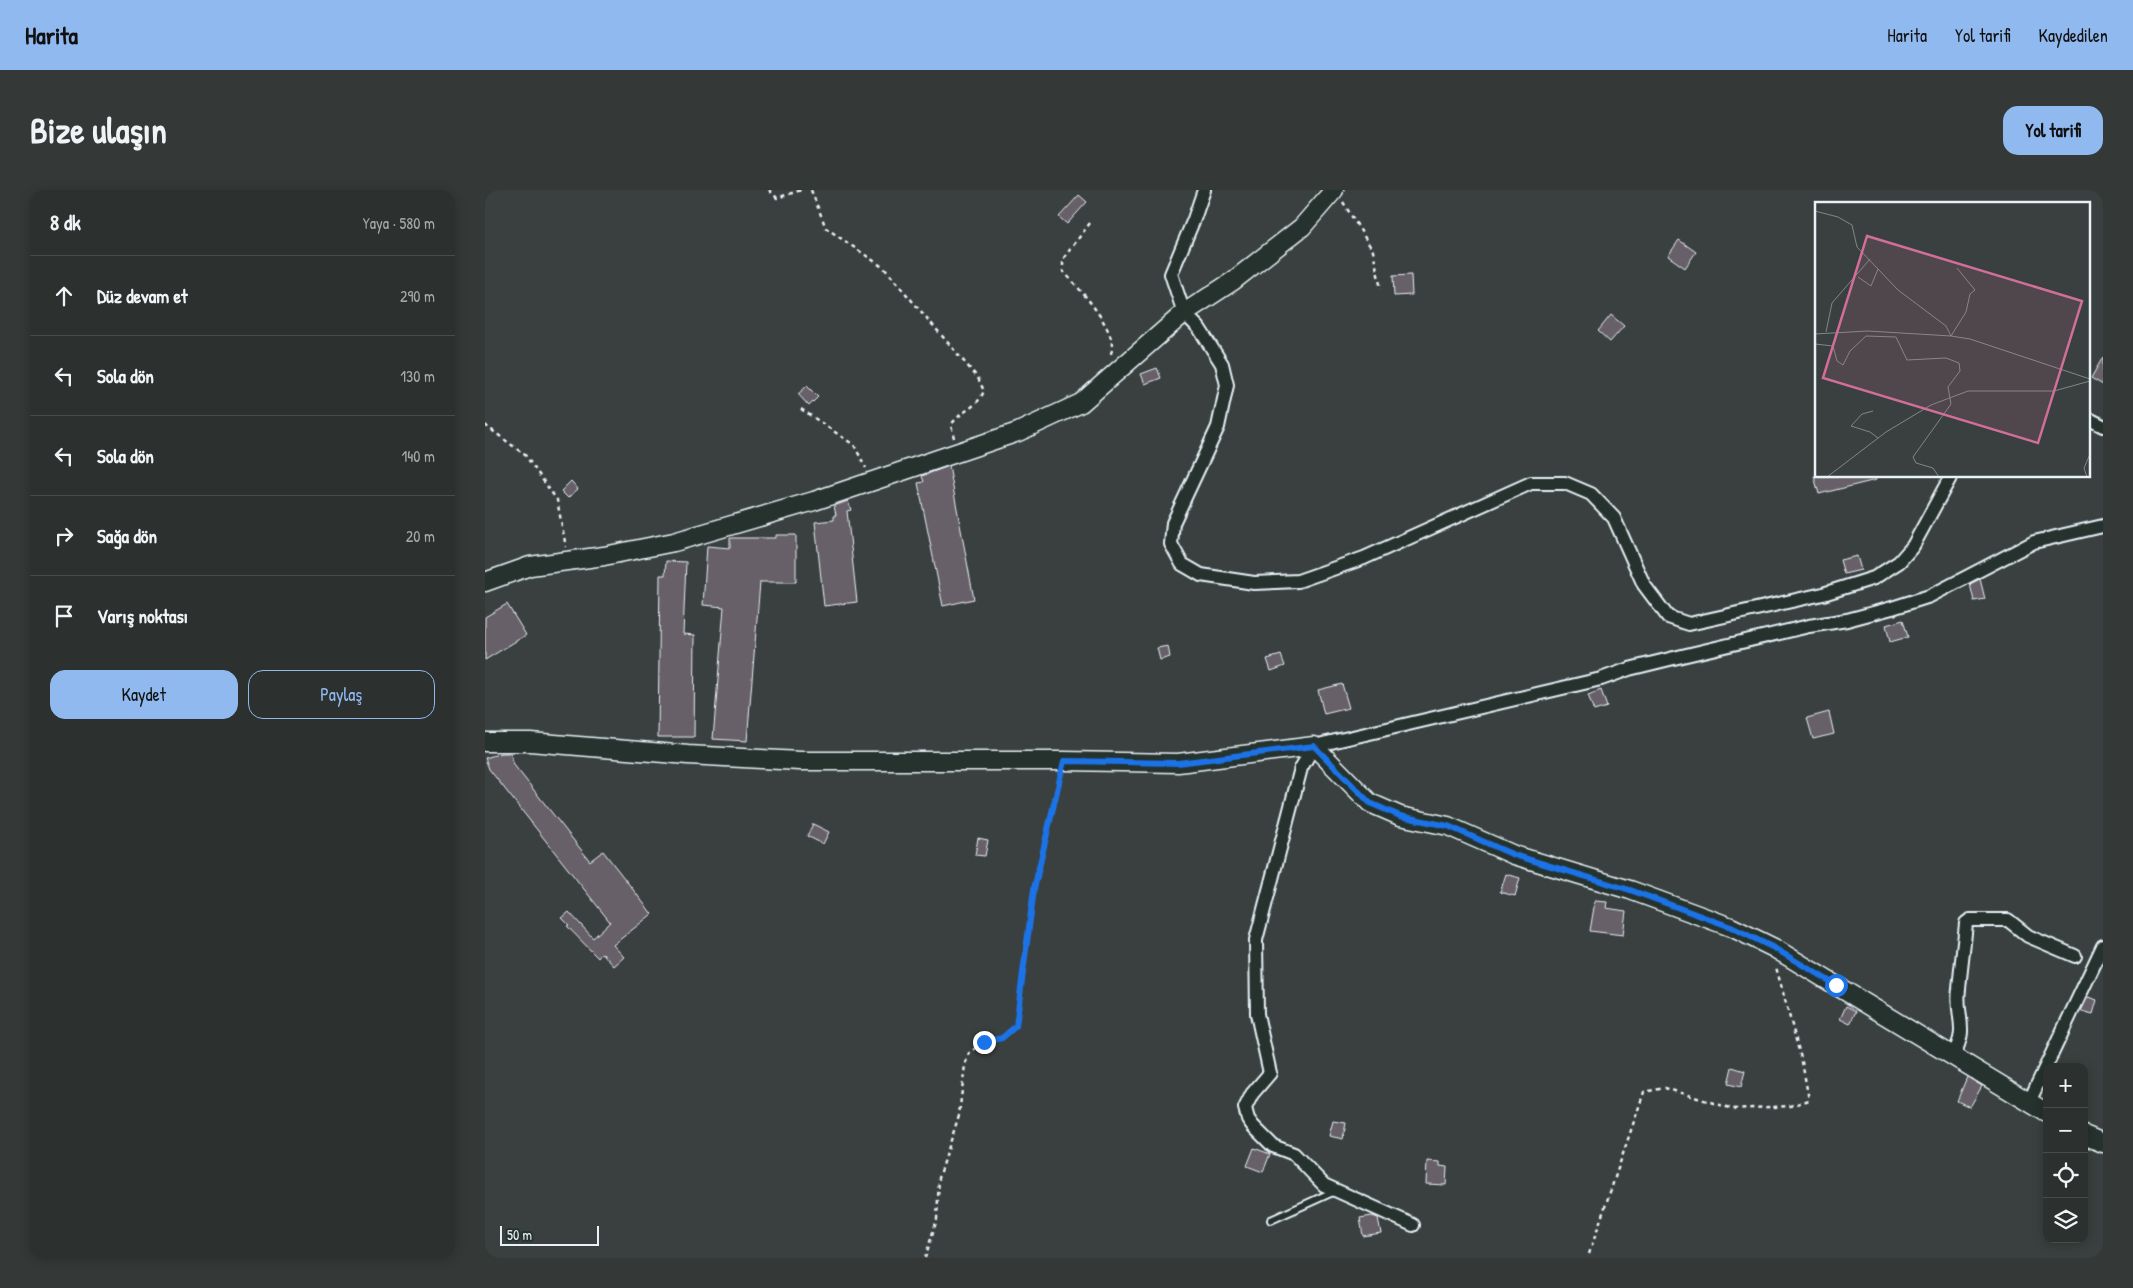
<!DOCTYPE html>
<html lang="tr">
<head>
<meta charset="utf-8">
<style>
	:root { --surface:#2c302f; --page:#343837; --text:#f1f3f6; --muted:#a6a9aa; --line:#484b4b; --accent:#90b9f0 }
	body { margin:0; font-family:"Patrick Hand",sans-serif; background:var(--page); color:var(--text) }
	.controls { position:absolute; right:15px; bottom:15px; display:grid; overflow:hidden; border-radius:10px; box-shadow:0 2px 12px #0003 }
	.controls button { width:45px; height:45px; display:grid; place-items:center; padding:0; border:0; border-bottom:1px solid var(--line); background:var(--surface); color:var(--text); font:25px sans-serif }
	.scale { position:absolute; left:15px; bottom:12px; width:99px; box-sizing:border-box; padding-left:5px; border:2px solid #e8f1f8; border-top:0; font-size:14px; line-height:18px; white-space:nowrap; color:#e8f1f8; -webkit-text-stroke:4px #26332d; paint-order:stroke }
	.stop { position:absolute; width:15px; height:15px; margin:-11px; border:4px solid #1a73e8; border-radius:50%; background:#fff }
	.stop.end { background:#1a73e8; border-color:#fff; box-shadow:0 1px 5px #0008 }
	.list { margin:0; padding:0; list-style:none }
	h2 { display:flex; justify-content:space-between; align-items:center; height:65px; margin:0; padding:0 20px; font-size:21px }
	h2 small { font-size:16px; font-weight:400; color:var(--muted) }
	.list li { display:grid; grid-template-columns:32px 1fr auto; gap:15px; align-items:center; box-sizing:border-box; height:80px; padding:0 20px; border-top:1px solid var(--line) }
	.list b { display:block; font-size:19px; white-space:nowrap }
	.list em { font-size:16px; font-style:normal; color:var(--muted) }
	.actions { display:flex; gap:10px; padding:15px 20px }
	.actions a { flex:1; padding:11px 0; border:1px solid var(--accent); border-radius:15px; text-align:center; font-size:18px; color:var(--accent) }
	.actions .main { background:var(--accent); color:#111 }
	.icon { flex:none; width:28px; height:28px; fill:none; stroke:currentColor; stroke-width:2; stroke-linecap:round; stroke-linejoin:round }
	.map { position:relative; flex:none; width:1618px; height:1068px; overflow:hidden; border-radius:15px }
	header { display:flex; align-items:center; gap:30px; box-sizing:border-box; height:70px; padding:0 25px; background:var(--accent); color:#111 }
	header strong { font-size:24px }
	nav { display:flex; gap:28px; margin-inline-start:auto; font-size:18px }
	.intro { display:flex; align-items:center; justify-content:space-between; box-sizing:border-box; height:120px; padding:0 30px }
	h1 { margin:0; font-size:35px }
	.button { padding:12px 22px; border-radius:15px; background:var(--accent); color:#111; font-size:18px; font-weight:700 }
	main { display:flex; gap:30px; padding:0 30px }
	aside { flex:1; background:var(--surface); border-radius:15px; box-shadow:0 2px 12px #0003 }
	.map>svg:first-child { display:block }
	.building { fill:#676069; stroke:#e8f1f8 }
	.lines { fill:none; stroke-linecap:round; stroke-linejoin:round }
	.service-casing { stroke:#e8f1f8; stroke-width:10 }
	.minor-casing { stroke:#e8f1f8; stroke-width:16 }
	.secondary-casing { stroke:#e8f1f8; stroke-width:21 }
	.path { stroke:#e8f1f8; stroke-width:2.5; stroke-dasharray:4 4; stroke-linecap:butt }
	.service { stroke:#26332d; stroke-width:6 }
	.minor { stroke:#26332d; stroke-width:12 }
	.secondary { stroke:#26332d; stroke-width:18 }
	.route { stroke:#1a73e8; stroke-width:6 }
	.inset-road { fill:none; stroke:#808789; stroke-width:1 }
	.view { fill:#d16f9a; fill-opacity:0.15; stroke:#d16f9a; stroke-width:2.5 }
	.inset-edge { fill:none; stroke:#e8f1f8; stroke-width:2.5 }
</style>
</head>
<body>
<header>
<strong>Harita</strong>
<nav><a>Harita</a><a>Yol tarifi</a><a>Kaydedilen</a></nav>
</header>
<div class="intro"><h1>Bize ulaşın</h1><a class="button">Yol tarifi</a></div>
<main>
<aside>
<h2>8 dk<small>Yaya · 580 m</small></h2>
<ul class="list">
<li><svg class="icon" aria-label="ahead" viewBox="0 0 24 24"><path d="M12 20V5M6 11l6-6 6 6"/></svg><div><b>Düz devam et</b></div><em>290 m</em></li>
<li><svg class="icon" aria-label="left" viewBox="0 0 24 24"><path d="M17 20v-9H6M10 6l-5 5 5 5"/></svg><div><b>Sola dön</b></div><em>130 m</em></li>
<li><svg class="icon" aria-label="left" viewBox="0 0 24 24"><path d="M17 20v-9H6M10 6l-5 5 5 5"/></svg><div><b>Sola dön</b></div><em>140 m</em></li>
<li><svg class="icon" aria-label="right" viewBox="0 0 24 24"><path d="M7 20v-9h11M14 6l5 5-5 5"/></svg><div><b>Sağa dön</b></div><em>20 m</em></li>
<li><svg class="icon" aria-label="arrive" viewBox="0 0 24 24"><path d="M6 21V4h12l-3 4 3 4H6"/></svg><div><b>Varış noktası</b></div></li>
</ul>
<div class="actions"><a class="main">Kaydet</a><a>Paylaş</a></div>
</aside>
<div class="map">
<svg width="1618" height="1068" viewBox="0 0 1618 1068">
	<rect width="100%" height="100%" fill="#3a403f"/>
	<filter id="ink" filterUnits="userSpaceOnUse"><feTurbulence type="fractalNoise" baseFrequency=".02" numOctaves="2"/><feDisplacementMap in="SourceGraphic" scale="10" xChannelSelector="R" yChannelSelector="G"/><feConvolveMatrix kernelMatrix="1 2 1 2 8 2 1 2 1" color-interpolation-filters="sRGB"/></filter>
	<g filter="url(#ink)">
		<!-- building -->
		<g class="building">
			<path d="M594,5L602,12L582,34L574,27Z"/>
			<path d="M1194,50L1211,62L1200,78L1183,66Z"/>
			<path d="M926,85L927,105L909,106L908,86Z"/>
			<path d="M1126,125L1139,136L1125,152L1113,141Z"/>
			<path d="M1618,167V195L1606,188Z"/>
			<path d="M672,178L676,188L660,194L656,184Z"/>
			<path d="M322,196L333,207L324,216L313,204Z"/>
			<path d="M464,276L489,409L458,416L433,293L439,292L437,286Z"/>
			<path d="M1329,286H1390L1391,290L1334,304Z"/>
			<path d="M86,291L93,299L83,308L76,301Z"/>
			<path d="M363,311L366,320L362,321L372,412L339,416L330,332L349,330V325H351L349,316Z"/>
			<path d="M291,345H311V392H275L262,551L228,549L239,417L218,415L222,356L245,358V348H291Z"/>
			<path d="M1372,366L1376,380L1359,384L1355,370Z"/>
			<path d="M181,371L201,372L198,444L210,445L209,547H173L175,385H180Z"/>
			<path d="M1495,389L1500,409L1489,411L1485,394Z"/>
			<path d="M22,414L41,445L0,470V427Z"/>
			<path d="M1418,430L1423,447L1405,452L1401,435Z"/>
			<path d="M683,456L685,467L675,470L672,458Z"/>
			<path d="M796,465L800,476L786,481L782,469Z"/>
			<path d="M857,494L864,518L839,524L833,500Z"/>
			<path d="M1116,500L1122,517L1109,521L1103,505Z"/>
			<path d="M1344,522L1349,544L1328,549L1322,528Z"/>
			<path d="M17,563H25L29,575L105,671L118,661L167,724L128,755L139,767L129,776L117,763L113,768L82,736L84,735L77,728L84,722L108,748L125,732L4,579L0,568Z"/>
			<path d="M328,634L344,642L338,654L322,646Z"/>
			<path d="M493,648L503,650L500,666L490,665Z"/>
			<path d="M1021,684L1035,688L1030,706L1015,702Z"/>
			<path d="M1110,711L1122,712L1121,718L1141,721L1138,745L1105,741Z"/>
			<path d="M1603,807L1612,810L1608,824L1596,821Z"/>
			<path d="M1361,816L1371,821L1365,834L1355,829Z"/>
			<path d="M1247,877L1260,881L1256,897L1243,894Z"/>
			<path d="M1482,887L1497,896L1485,917L1472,911Z"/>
			<path d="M848,931L861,933L858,949L844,946Z"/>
			<path d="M769,958L785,964L778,982L762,976Z"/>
			<path d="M942,971L955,972V976L962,977L961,995L941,994Z"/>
			<path d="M887,1026L893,1028L896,1043L878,1046L875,1028Z"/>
		</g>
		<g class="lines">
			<!-- service casing -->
			<g class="service-casing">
				<path id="service" d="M786,1030L850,1001"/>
			</g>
			<!-- minor casing -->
			<g class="minor-casing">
				<g id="minor">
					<path d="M719,0L709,29L686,84L699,123L714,138L737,174L742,195L733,237L688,333L686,354L697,374L716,385L769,393L813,391L879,368L1046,293H1080L1106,304L1129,328L1159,395L1183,427L1204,434L1338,404L1389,388L1414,372L1428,356L1466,286"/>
					<path d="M1604,229L1618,236"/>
					<path d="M1467,866C1485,839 1470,827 1474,799C1476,777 1479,755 1481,733L1485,730H1523L1543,746L1590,766"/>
					<path d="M1544,912L1618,756"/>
					<path d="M928,1035L839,995L809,964L788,956L768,936L763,929L760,918L767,904L785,883L772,824L771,750L816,578L829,556L1116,489L1144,479L1197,466L1324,436L1362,430L1407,418L1445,406L1549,352L1618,336"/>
				</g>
			</g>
			<!-- secondary casing -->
			<g class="secondary-casing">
				<g id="secondary">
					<path d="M0,392L45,376L119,366L189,352L329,311L533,242L596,213L699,123L748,91L817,37L849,0"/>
					<path d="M0,552H45L203,565L315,571H579L693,573L829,556L885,613L915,626L963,636L1029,665L1145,700L1246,737L1289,758L1562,923"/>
					<path d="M1599,945L1618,953"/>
				</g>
			</g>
			<!-- path -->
			<g class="path">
				<path d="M284,0L292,8L316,0"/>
				<path d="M326,0L341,38L399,78L493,188L499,201C491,220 477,219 466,235L469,248"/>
				<path d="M858,12L888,61L896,99"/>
				<path d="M605,33L578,69V81C593,97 626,133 627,155C628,159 626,163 625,166"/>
				<path d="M316,219L369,255L381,278"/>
				<path d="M0,235L40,265L72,310L81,357"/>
				<path d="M1104,1064L1159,902L1180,898L1248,919L1306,916L1324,910L1317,872L1291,777"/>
				<path d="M440,1068L452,1029L454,988L474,925L480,875L484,863L499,852L517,848L531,836L549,699L576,585"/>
			</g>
			<!-- service -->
			<use href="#service" class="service"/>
			<!-- minor -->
			<use href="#minor" class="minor"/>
			<!-- secondary -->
			<use href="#secondary" class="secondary"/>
		</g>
	</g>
	<g class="lines" filter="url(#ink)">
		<!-- route -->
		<path class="route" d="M499,852L517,848L531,836L549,699L579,571L693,573L829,556L885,613L915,626L963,636L1029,665L1145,700L1246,737L1289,758L1351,795"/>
	</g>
	<!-- overview -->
	<g transform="translate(1330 12)">
		<rect width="275" height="275" fill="#3a403f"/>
		<path class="inset-road" d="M0,9L23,15L37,23L42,45L83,88L131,124L136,134L155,137L275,177M43,75L56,84L63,67M11,130L17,101L55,57M0,132L53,129L136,134L151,110L155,92L160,88L142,66M0,142L18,144L22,159L28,163L35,149L51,134L81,135L92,158L131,156L144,161L145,169L133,185L136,202L98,255L101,261L118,266L124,275M58,209L47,212L36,224L55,230L63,236M12,275L71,230L116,203L153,189H239L275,179M272,275L269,266L275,252"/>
		<path class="view" d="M52,34L267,99L223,241L8,176Z"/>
		<rect width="275" height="275" class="inset-edge"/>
	</g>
</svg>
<div class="controls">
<button>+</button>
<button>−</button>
<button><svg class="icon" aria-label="locate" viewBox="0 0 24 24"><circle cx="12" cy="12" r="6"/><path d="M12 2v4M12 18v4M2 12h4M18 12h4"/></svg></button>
<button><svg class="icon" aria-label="layers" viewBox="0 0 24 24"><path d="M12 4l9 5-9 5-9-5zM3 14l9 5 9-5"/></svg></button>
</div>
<div class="scale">50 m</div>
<div class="stop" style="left:1351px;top:795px"></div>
<div class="stop end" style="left:499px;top:852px"></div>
</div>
</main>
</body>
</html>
